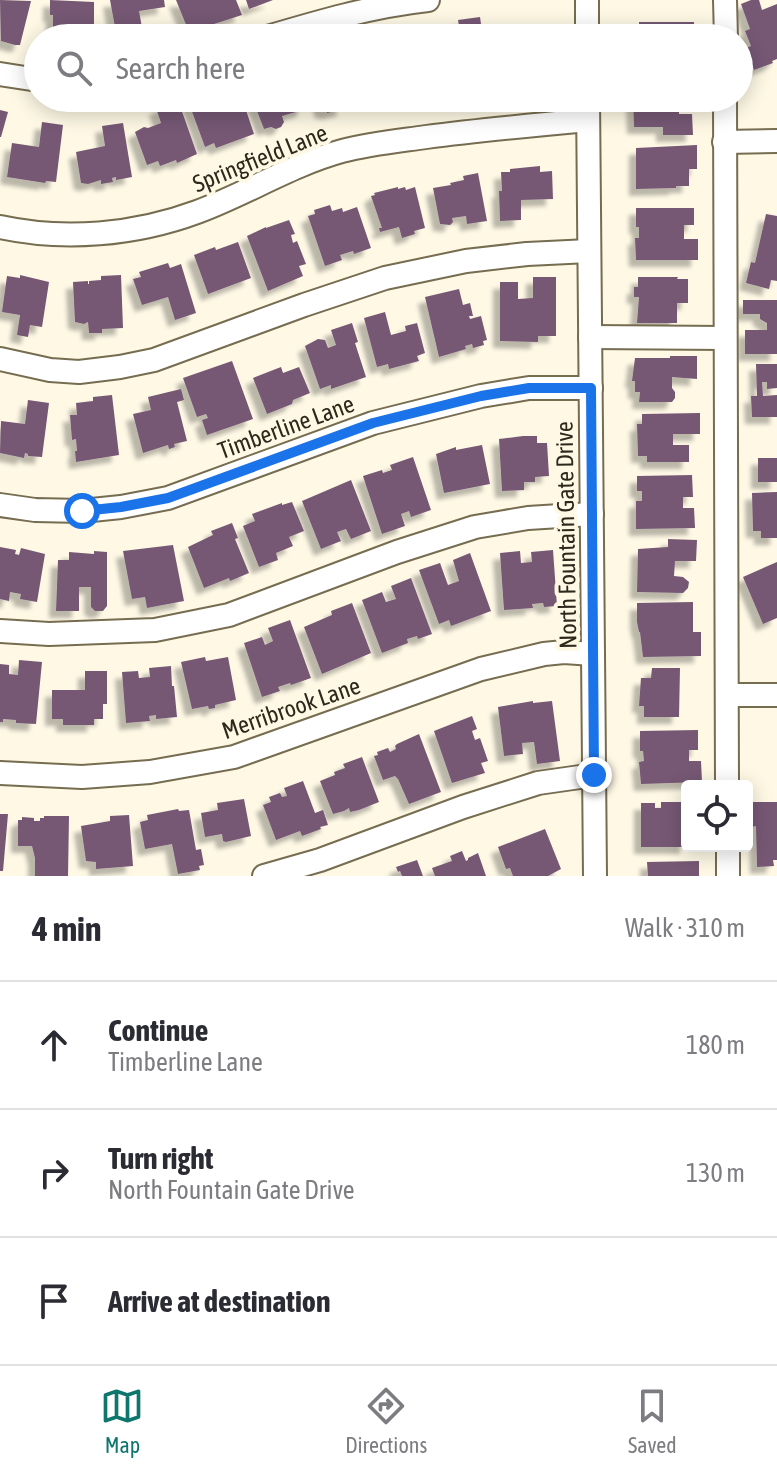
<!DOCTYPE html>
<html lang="en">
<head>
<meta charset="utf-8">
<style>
	:root { --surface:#fff; --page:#f7f7f7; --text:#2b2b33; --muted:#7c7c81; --line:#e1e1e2; --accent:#0f766e }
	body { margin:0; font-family:"Asap Condensed",sans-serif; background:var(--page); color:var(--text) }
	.controls { position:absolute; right:24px; bottom:24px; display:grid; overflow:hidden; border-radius:8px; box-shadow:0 4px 20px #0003 }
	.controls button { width:72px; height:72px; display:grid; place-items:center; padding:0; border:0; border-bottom:2px solid var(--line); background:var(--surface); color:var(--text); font:40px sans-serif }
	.stop { position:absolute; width:24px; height:24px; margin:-18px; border:6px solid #1a73e8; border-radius:50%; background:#fff }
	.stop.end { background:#1a73e8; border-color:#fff; box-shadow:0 2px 8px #0008 }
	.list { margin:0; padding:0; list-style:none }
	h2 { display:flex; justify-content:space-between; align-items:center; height:104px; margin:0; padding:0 32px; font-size:34px }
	h2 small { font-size:26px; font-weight:400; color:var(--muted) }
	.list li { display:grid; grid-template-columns:52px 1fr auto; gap:24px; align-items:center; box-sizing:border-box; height:128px; padding:0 32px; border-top:2px solid var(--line) }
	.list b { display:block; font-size:30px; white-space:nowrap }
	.list p { margin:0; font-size:26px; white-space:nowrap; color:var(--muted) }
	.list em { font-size:26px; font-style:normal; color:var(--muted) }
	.icon { flex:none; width:44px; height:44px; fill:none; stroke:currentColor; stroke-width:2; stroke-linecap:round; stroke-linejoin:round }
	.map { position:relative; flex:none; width:777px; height:876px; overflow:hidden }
	.search { position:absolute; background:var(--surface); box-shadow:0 4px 20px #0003; left:24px; right:24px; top:24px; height:88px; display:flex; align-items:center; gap:20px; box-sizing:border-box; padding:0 28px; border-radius:44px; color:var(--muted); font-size:30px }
	.sheet { height:488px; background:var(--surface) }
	nav { display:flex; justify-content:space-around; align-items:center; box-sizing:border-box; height:112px; border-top:2px solid var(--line); background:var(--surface); font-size:22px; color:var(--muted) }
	nav a { display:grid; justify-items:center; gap:4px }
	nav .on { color:var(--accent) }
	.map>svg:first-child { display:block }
	.building { fill:#765875; filter:url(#shadow) }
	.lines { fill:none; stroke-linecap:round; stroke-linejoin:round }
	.minor-casing { stroke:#766c50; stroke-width:26 }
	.minor { stroke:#fff; stroke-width:22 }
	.route { stroke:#1a73e8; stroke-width:10 }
	.labels { text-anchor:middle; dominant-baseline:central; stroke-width:8; stroke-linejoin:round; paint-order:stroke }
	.street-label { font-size:24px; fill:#2c281c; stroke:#fef8e5 }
</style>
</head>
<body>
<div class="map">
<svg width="777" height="876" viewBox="0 0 777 876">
	<defs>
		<filter id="shadow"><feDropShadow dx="-7" dy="7" stdDeviation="2" flood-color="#0004"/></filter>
	</defs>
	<rect width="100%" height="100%" fill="#fef8e5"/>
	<!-- building -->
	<g class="building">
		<path d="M0,0L31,1L20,45H15L1,41Z"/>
		<path d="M50,0L94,2V33L103,34V38H53V15H50Z"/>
		<path d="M110,0H164L165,7L139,11L143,33L160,30L161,36L170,35L171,38H117Z"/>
		<path d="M176,0H236L242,15L189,32Z"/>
		<path d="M246,0H273L249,9Z"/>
		<path d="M751,0H759L762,10L777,4V59L772,61L773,63L754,70L746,48L751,46L745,31L750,29L741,4Z"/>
		<path d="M480,17L483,38H461L458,20Z"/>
		<rect x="639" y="22" width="55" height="16"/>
		<path d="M417,28L419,38H398L397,32Z"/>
		<path d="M516,28L517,35L543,33V38H494V30Z"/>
		<path d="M187,98H211L214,107L224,103L223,98H242L254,134L216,148L214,143L205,147Z"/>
		<path d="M252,98H303L305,105L303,110L282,116L284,122L281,127L276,129L271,127L264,129Z"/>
		<path d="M319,98H341L344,109L327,113V111L322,112Z"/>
		<path d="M633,98H679V114H692L693,135H663V127H634Z"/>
		<path d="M178,100L197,154L177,163L176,160L160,166L158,161L147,165L135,132L144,127L148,128L161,123L156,108Z"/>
		<path d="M0,110L8,112L1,137H0Z"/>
		<path d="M42,122L63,125L56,182L46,181L45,183L7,177L12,143L39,147Z"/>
		<path d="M123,123L132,177L116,180V177L112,178L113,182L101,184V180L88,184L81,183L76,152L105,146L102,126Z"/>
		<path d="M697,145V169H689V186H676V188L636,189V148Z"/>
		<path d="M540,166V172L552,171L553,199L521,200V220L500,221L499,191H502L501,172H510V169Z"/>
		<path d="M478,173L487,221L467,224L466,216L452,218L453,222L450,225L440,224L433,188L451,185L450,183L464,180L463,176Z"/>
		<path d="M398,187V189L405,187L406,190L415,187L425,228L414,231L415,234L402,238L399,227L380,232L379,228H382L371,196L375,195L374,193Z"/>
		<path d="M330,205L332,211L342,208L343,212L357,207L371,248L354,254L353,251L340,255L342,260L325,266L308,216L315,214L314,210Z"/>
		<path d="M636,208H694V225H684V239H698V260H636L635,238H639V227H636Z"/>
		<path d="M766,214L777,216V281L771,280L769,289L746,283L751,262L755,263Z"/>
		<path d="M289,220L295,234L291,235L293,243L297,241L306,264L299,266L303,276L268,291L247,236L266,227V228Z"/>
		<path d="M238,242L251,278L208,294L194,255L215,247L216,250Z"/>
		<path d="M168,263L170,268L181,264L196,313L175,320L168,297L142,305L133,279L141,277L139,272Z"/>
		<path d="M20,275L49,282L42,327L30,325L28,337L17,335L20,315L2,312L7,276L20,278Z"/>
		<path d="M121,275L123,328L102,329V333H89L88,322L84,324L75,322L73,282L88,281V284H89V281L101,280V276Z"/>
		<path d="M533,277H556V336H538V342L500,341V282H518V299L533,298Z"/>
		<path d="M638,277H678L677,279H688V303H677V323H637L639,297H634V287H638Z"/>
		<path d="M459,289L463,305L470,303L473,316H469L470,319L481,316L487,340L483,341L484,345L473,348L472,344L465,346L466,349L439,357L425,297Z"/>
		<path d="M743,300H777V354H745V330H767V323L760,319V314H743Z"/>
		<path d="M385,312L391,335L406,331L405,326L417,323L425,353L417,356L419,361L389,369L388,364L377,367L364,318Z"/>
		<path d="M352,323L358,342L355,343L366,377L331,389V385L320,389L305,346L318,339L325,340L328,348L336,345L331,330Z"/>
		<path d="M670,356H697V379L672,377V388L675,392V398L672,402H639L640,392H635V381H632L635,358H670Z"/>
		<path d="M232,361L253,419L207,435L202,420L208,418L206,414L197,417L183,378Z"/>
		<path d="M756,364H777V388L767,389V382H762L763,396L777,395V417H752L751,396H757Z"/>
		<path d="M281,367L283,373L299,367L310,393L293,400L292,404L267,414L253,378Z"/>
		<path d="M181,389L184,400L177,402L187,441L174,444L175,447L169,449L168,445L143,453L133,414L151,410L148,397Z"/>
		<path d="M112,395L119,455L76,462L75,451H77L76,439L72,440L70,415H77L76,403L93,401V397Z"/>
		<path d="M28,400L49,403L42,457L28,456V454L25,453L24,458L0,453L1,421L25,424Z"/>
		<path d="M700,413V434H673V445H689V462H647V456H638L637,424H642V414Z"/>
		<path d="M523,436H537V443H547L549,476L535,477V482H524V490L502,491L499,439Z"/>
		<path d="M482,445L490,484L444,493L436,454L456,447V450Z"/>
		<path d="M413,457L431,510L411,517L409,511L401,514L405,526L382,534L363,476L382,470L383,473L392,470L390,465Z"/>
		<rect x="758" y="458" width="19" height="24"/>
		<path d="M692,475L693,497H683V508H694L695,528L636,529V501H642V491H637V476Z"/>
		<path d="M351,480L371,531L351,539L346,529L337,532L341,541L321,549L302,501Z"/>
		<path d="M777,492V538H761V531H753L752,493Z"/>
		<path d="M292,502L304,531L289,537L293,546L276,553L278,560L259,567L243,526L255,521L252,514L282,503V505Z"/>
		<path d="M232,523L238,538L235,539L249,573L230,581L229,578L204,588L188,547L213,535L211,531Z"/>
		<path d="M668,539L697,540L696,561H675L674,576L683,577L689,582L688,588L683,593L637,592L638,549L668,547Z"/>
		<path d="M173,545L184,601L147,608L145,597L132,599L123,551Z"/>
		<path d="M0,547L16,550L15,554L19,555L21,548L45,554L37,602L20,599L21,594L10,592L9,601L0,599Z"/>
		<path d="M553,550L557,606L544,607L543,603L532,604L533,608L504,610L500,553L520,551L521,563L532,562L531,552Z"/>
		<path d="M94,551L107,552V606L103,611H95L91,607V587H79V611H56L58,560H69V552L94,554Z"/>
		<path d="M470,553L491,611L451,626L449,620L439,624L419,570L440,563L448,585L459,581L453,560Z"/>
		<path d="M777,562V618L763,624L743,577Z"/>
		<path d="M411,578L432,634L418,639L417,636L407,639L408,643L382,653L362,600L382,592L386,602L396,599L391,586Z"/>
		<path d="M693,602V632H701V656L643,657L640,632H639L637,622V603Z"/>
		<path d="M352,603L371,653L322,674L304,627L332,615L331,611Z"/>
		<path d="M290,620L311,678L291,685L290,683L278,687L280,691L262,697L244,643L262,637L265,645L273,641L268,628Z"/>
		<path d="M205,657L206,661L228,657L236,700L215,705V708L209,709L208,706L192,709L181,662Z"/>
		<path d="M19,660L42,662L36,724L16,723V720L3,719V722H0V664L9,665V674L18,675Z"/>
		<path d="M171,666L172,686H174L177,717L156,719V715L149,716L150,721L126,723L122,672L138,671L139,678L150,677L149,668Z"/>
		<path d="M652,668H680L679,717H644V706H639L641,678H651Z"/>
		<path d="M85,671H107V704H103V719H94V725H63V719H52V690H85Z"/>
		<path d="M533,701V703L552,701L560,761L537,764L534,742L522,743L523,754L504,756L498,707Z"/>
		<path d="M472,716L477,729L472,731L475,740L480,738L488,761L481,763L485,773L452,783L434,731Z"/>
		<path d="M698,730V750H689V761H701L702,782L641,784L639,762L644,761L643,751H640V731Z"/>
		<path d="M419,734L441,792L409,804L398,779L395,776L383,780L374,756L378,755L377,752L388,748L390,752L396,749L395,746L397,744Z"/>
		<path d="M362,757L379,802L359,810L350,812L349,808L344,811L333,814L320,781L335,775L334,772L345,768L343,764Z"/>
		<path d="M303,781L315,813L323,810L328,825L320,827L321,829L302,836L300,831L276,840L263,805L271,802L269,797L280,793L282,797L287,796L284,788Z"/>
		<path d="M244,799L251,836L226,842L223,841L222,834L205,837L201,813L218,810L217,803Z"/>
		<path d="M661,802H685V810H687V847H641V803H655V808H661Z"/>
		<path d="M752,802H777V860H773L774,866L757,867L756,826L752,827Z"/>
		<path d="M178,809L179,811L189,810L196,850L201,849L204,865L199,866L200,870L178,874L172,844L145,849L140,822L148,820L147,815Z"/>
		<path d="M0,814H8L3,871H0Z"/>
		<path d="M129,815L133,866L96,869V862L86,861L81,826L110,821V816Z"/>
		<path d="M44,816H69L68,876H35V858L32,846H18V820H22V817L34,818V821H40V818H44Z"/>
		<path d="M545,829L561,869L548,876H513L510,868L506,869L498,847Z"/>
		<path d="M462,851L466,861L468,860V858L478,853L486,876H435L432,868L452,861L450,856Z"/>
		<path d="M417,860L423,876H402L400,871L398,872L396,867Z"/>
		<path d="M699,861V876H648L647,862Z"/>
	</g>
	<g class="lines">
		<!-- minor casing -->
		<g class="minor-casing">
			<g id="minor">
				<path d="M587,0V38"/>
				<path d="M725,0L726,38"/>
				<path d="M264,38C318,22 372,6 428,0"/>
				<path d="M0,74L38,80"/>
				<path d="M588,98L595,876"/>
				<path d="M725,98L727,786"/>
				<path d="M724,142L777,141"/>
				<path d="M0,227C64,241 135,235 197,212C246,194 291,165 342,151C369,144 398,141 426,137C480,130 534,125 588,120"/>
				<path d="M590,337L725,338"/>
				<path d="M0,359L50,370L79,372L120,367L154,360L304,305L385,278L466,261L527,254L589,251"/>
				<path d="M0,505L35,510L82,511L121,507L168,498L373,423L481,396L529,388H591"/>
				<path d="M0,631L49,634L155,630L229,615L397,552L475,527L528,518L592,514"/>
				<path d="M727,695H777"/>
				<path d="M0,773L82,777L150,772L234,757L481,669L544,654L564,652L593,654"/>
				<path d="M728,846V876"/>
				<path d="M264,876L320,860L463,807L538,783L594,775"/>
			</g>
		</g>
		<!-- minor -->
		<use href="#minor" class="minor"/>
	</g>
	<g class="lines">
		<!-- route -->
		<path class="route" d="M82,511L121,507L168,498L373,423L481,396L529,388H591L594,775"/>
	</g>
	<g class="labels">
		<!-- street labels -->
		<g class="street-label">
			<text transform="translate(260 158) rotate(-22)">Springfield Lane</text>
			<text transform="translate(286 427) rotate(-20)">Timberline Lane</text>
			<text transform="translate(566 535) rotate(-91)">North Fountain Gate Drive</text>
			<text transform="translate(291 708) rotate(-19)">Merribrook Lane</text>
		</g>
	</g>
</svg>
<div class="controls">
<button><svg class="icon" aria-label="locate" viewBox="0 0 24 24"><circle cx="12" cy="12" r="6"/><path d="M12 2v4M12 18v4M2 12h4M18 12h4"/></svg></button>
</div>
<div class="stop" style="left:82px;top:511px"></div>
<div class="stop end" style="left:594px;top:775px"></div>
<div class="search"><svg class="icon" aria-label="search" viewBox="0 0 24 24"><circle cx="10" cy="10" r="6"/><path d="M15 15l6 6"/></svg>Search here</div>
</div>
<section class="sheet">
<h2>4 min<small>Walk · 310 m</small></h2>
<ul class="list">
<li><svg class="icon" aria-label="ahead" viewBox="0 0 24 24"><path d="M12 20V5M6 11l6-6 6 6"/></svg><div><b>Continue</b><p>Timberline Lane</p></div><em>180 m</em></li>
<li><svg class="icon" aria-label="right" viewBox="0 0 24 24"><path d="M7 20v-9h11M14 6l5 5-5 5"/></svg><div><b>Turn right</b><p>North Fountain Gate Drive</p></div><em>130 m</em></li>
<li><svg class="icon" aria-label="arrive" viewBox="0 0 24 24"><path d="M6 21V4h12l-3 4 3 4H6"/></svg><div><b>Arrive at destination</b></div></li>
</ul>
</section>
<nav>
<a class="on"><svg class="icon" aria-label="map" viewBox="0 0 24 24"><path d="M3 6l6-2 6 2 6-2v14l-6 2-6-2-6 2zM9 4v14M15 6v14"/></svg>Map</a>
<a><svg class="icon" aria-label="directions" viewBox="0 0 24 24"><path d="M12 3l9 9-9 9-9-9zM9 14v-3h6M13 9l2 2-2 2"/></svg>Directions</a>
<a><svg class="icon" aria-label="saved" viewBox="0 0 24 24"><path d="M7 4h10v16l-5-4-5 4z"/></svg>Saved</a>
</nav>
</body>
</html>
